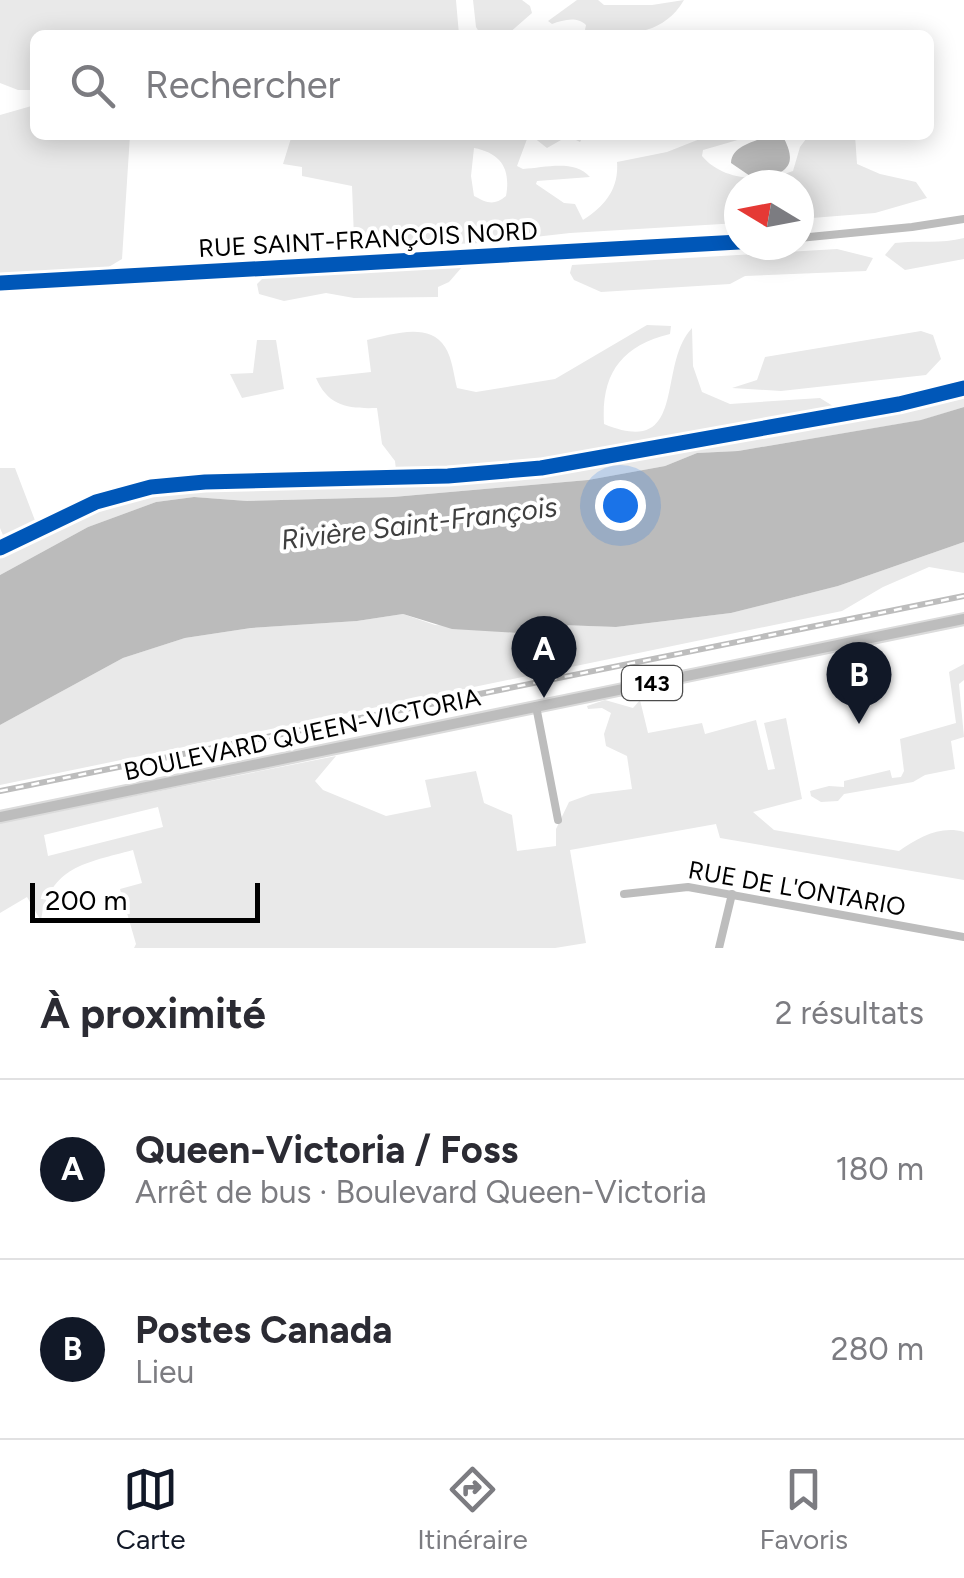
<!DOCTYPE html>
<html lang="fr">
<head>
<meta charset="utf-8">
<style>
	:root { --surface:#fff; --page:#f7f7f7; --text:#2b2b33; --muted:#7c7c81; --line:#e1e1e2; --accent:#111827 }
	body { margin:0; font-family:Figtree,sans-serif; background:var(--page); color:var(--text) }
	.compass { position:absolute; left:724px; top:170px; width:90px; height:90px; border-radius:50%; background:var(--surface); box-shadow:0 5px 25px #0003; rotate:280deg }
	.scale { position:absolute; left:30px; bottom:25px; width:230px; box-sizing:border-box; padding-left:10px; border:5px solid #000; border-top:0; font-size:28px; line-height:35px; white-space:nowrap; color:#000; -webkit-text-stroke:8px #fff; paint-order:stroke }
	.you { position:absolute; left:620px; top:505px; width:35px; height:35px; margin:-25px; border:8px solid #fff; border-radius:50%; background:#1a73e8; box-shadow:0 0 0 15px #1a73e833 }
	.badge { display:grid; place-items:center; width:65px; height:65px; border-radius:50%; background:var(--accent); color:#fff; font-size:32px; font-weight:700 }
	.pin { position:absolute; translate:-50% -82px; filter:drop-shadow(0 2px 5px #0008) }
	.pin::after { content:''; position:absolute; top:52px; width:35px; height:30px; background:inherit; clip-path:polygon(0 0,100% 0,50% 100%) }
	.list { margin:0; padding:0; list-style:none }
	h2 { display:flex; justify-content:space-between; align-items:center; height:130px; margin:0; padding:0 40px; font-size:42px }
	h2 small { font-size:32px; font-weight:400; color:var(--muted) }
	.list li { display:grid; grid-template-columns:65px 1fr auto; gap:30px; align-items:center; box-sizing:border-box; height:180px; padding:0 40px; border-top:2px solid var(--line) }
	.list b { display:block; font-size:38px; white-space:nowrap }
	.list p { margin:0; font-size:32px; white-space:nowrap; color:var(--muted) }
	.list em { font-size:32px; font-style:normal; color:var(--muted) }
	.icon { flex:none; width:55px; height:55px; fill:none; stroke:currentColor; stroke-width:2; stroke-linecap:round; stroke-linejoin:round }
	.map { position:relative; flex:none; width:964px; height:948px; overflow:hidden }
	.search { position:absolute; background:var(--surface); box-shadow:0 5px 25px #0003; left:30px; right:30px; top:30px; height:110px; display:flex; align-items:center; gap:25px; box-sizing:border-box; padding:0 35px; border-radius:15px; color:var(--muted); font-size:38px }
	.sheet { height:490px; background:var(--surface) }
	nav { display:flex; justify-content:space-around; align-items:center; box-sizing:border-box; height:140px; border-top:2px solid var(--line); background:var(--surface); font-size:28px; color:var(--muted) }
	nav a { display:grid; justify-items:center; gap:5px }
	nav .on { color:var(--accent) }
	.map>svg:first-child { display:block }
	.green { fill:#e9e9e9; fill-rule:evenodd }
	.water { fill:#bbb }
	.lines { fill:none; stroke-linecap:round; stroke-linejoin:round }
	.major-casing { stroke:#dbdbdb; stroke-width:14 }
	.minor { stroke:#bdbdbd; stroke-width:8 }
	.major { stroke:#bdbdbd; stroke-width:10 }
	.rail-casing { stroke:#bdbdbd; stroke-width:6 }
	.rail { stroke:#fff; stroke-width:2.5; stroke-dasharray:8; stroke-linecap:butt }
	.cycleway-casing { stroke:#fff; stroke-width:21 }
	.cycleway { stroke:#0057b8; stroke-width:15 }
	.labels { text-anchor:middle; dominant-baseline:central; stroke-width:8; stroke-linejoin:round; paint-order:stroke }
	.shield { fill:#fff; stroke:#4c4c4c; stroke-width:2.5 }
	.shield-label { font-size:22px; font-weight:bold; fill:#000 }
	.street-label { font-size:25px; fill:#000; stroke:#fff }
	.water-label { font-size:28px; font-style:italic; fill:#3f3f3f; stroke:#fff }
</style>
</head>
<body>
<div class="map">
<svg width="964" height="948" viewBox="0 0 964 948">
	<rect width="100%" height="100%" fill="#fff"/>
	<!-- green -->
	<g class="green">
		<path d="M0,0H456L459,35H35V87L33,90H18L0,83Z"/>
		<path d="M473,0H522L530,6L532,13L507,35H481L476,27Z"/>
		<path d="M577,0H598L604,5H652L684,0C662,38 621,35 584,35L586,25C577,16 563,20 552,24L548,21Z"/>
		<path d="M35,105V135H130L122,259L107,268L0,273V115Z"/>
		<path d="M292,135H584L580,142L568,136L547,148L533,137L527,139L517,166L523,169C545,168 574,159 590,177L537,181L536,184L564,203L575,204L583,220C605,206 619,189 617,162L667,152L710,135H755L703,150L702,156C724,182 764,182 793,171L800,147L809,135H855L857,164L880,174L916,182L927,198L875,213L799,219V185H739V223L570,233L482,243L366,247L354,238L352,186L302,176V167L283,164ZM474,148C501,153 511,169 506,196C494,206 487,203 474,196L471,176Z"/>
		<path d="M964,238V259L905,270L885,255L895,243C919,240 941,244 964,238Z"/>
		<path d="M837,249L873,258L866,271L745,276L730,284L601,292L574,280L570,273L572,265Z"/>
		<path d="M462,267L449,282L438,287V297L354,298L326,293L284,301L259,294L257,284L264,277Z"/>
		<path d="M647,325L671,326L670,334C621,346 601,374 604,424C689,459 656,366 692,328L693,366L702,392L730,404L820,398L849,416L964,392V407L922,420L738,451L697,453L665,466L588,480L393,497L247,501L194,497L156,502L88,527L0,575V552L8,547L0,528V468H15L39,531L118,499L165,489L397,479L395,461L382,444L377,408C348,409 328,406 316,378L371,372L367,340C390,335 429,321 445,347C452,357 454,376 457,388L476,392L555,379Z"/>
		<path d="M921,331L933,335L941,359L926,375L781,391L732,388L757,380L765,357Z"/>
		<path d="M257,340H276L284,389L242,398L230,374L253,373Z"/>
		<path d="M964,542V573L929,567L883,587L842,611L0,785V725L123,658L185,638L251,628L357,621L403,614L435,625L533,631L561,625L616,627L731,613L838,586Z"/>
		<path d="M964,664V680L959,684L964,737L951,741L955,769L925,775L913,782L844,794L838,801L821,802L811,796L810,791L829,786L844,787V781L890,770L892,778L901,777L904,771L900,739L956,723L949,672Z"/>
		<path d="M605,700L633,708L640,700L648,733L702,723L705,734L756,720L768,770L775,769L764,723L786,718L802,799L753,812L774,830L899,851C918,838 940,825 964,832V880L720,838L716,824L570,850L586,943L555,948H134L136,944L120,889L142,883L133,850C86,863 50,866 41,921L27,897L0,913V823L336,756L315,781L323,790L386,816L431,807L425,780L476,771L484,803L512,815L517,851L556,846V829L569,802L591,794L632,789L627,756L606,746L604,734L611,713L602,708L588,709L587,706ZM158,807L163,827L48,856L44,835Z"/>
	</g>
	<!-- water -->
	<g class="water">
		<path d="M768,135H782C800,166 786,176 753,178L731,163C732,145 754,143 768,135Z"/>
		<path d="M964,407V542L838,586L731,613L616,627L561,625L519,633L452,629L403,614L357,621L251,628L185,638L123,658L0,725V575L88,527L156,502L194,497L247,501L393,497L588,480L665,466L697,453L738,451L921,420Z"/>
	</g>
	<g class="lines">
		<!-- major casing -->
		<g class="major-casing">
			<path id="major" d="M0,817L964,619"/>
		</g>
		<!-- minor -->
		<g class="minor">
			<path d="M799,238L912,227L964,219"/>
			<path d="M0,283L739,242"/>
			<path d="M0,548L96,502L151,487L205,482L393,476"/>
			<path d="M536,706L558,820"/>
			<path d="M624,894L688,887L964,937"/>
			<path d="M719,948L732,894"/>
		</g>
		<!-- major -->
		<use href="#major" class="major"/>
		<!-- rail casing -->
		<g class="rail-casing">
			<path id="rail" d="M0,791L964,596"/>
		</g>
		<!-- rail -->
		<use href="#rail" class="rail"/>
		<!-- cycleway casing -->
		<g class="cycleway-casing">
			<g id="cycleway">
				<path d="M0,283L739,242"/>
				<path d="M0,548L96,502L151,487L205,482L448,476L541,468L899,404L964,388"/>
			</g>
		</g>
		<!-- cycleway -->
		<use href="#cycleway" class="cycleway"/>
	</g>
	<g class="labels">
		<!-- shield labels -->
		<rect class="shield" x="622" y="666" width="60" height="34" rx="8"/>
		<g class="shield-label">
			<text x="652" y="683">143</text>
		</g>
		<!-- street labels -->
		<g class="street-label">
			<text transform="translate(368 239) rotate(-3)">RUE SAINT-FRANÇOIS NORD</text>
			<text transform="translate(302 734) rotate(-12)">BOULEVARD QUEEN-VICTORIA</text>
			<text transform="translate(797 888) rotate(10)">RUE DE L'ONTARIO</text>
		</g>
		<!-- water labels -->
		<g class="water-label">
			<text transform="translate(419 523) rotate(-7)">Rivière Saint-François</text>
		</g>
	</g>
</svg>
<svg class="compass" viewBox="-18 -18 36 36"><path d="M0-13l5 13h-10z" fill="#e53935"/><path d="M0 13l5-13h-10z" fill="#7c7c81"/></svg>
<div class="scale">200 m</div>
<div class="you"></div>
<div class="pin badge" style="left:544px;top:698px">A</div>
<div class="pin badge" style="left:859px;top:724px">B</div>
<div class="search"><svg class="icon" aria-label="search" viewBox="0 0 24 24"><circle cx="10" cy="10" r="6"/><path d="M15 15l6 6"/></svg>Rechercher</div>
</div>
<section class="sheet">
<h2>À proximité<small>2 résultats</small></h2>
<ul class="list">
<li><span class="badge">A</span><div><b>Queen-Victoria / Foss</b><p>Arrêt de bus · Boulevard Queen-Victoria</p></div><em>180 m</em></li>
<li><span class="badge">B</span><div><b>Postes Canada</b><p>Lieu</p></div><em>280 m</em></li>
</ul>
</section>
<nav>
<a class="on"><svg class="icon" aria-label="map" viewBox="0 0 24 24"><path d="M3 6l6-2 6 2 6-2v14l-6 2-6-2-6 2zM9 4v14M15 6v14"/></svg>Carte</a>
<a><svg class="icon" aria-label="directions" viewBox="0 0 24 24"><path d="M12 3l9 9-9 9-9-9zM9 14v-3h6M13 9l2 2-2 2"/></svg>Itinéraire</a>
<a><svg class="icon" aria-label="saved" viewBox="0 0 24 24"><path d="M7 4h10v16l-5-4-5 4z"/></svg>Favoris</a>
</nav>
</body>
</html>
